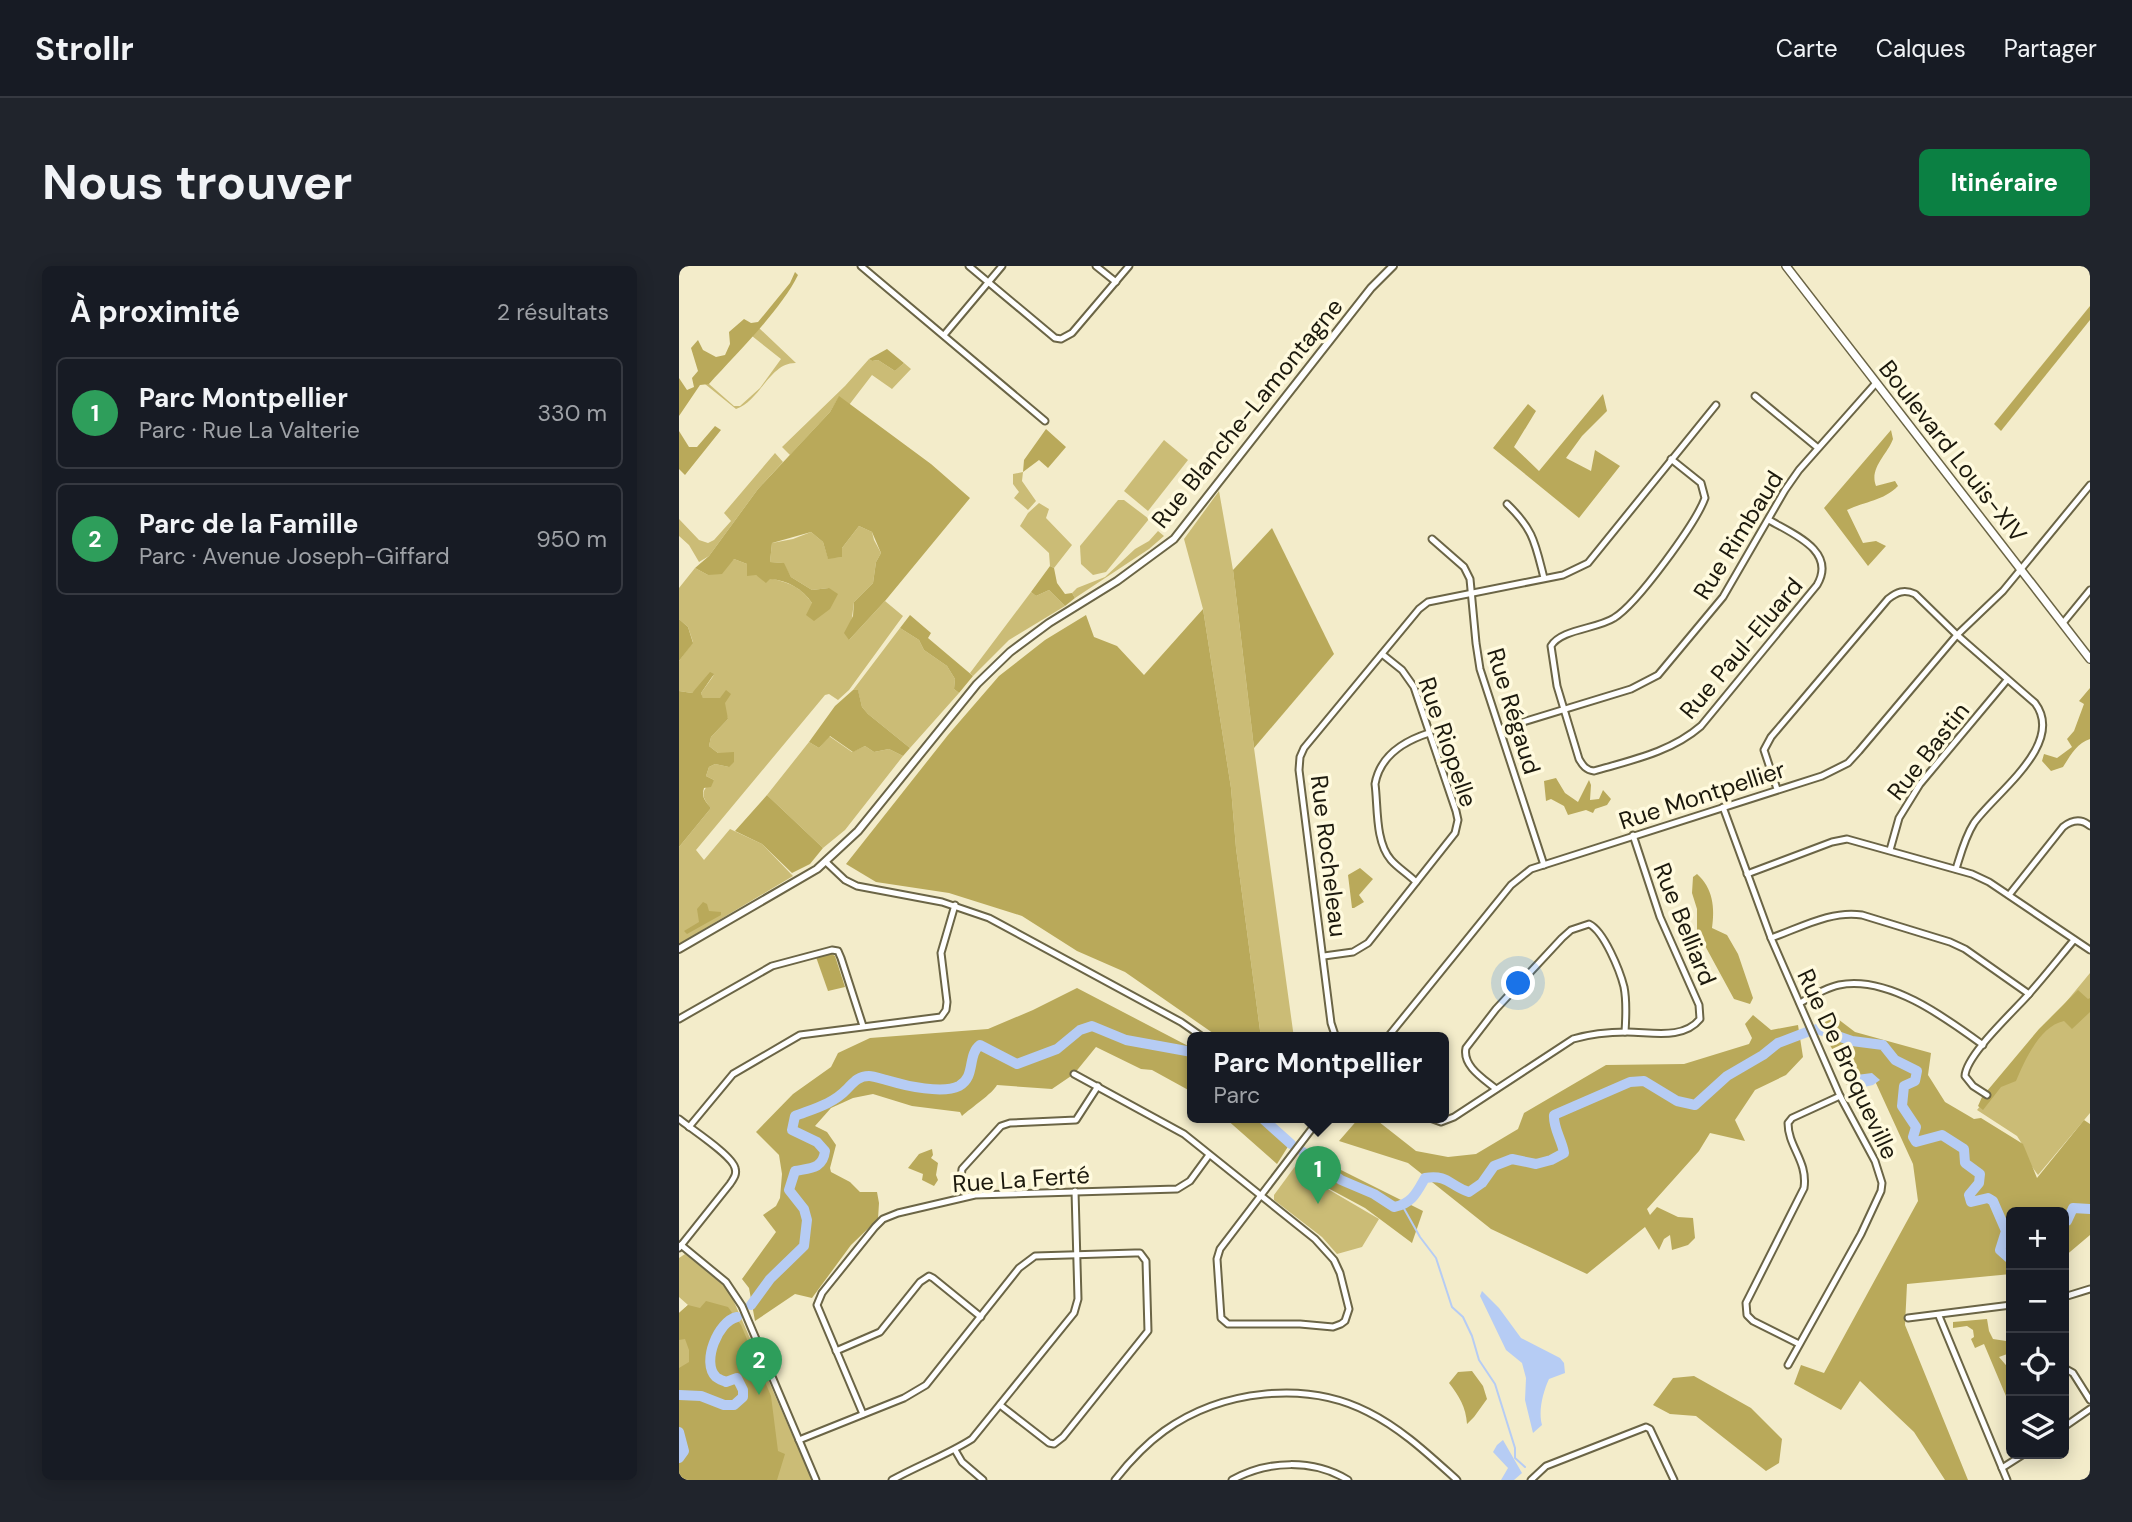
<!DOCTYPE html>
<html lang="fr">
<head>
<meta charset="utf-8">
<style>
	:root { --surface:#171b24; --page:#20242c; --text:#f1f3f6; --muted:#9ea1a6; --line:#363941; --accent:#0b8043 }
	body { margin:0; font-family:"DM Sans",sans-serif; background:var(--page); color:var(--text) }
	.controls { position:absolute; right:21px; bottom:21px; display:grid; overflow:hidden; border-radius:10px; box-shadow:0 4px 18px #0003 }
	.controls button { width:63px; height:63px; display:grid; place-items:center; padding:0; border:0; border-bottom:2px solid var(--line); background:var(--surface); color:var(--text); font:35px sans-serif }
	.you { position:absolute; left:840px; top:718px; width:24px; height:24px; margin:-18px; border:5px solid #fff; border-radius:50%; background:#1a73e8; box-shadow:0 0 0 10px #1a73e833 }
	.badge { display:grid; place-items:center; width:46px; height:46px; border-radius:50%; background:var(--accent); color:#fff; font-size:23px; font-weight:700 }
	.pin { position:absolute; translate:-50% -58px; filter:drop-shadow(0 2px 4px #0008) }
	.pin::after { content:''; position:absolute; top:37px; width:24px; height:21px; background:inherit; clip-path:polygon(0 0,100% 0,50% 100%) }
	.popup { position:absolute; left:508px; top:766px; width:262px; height:91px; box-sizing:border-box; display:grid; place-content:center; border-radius:10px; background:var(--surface); filter:drop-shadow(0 2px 5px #0005); font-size:23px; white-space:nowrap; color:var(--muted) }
	.popup b { font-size:26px; color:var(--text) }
	.popup::after { content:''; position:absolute; left:50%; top:100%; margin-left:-14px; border:14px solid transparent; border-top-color:var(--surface) }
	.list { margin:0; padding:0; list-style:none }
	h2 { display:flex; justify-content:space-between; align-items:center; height:91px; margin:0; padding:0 28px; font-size:30px }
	h2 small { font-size:23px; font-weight:400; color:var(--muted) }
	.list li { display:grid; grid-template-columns:46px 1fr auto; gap:21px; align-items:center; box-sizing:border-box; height:112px; margin:0 14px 14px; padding:0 14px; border:2px solid var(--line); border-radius:10px }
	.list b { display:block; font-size:26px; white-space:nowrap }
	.list p { margin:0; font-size:23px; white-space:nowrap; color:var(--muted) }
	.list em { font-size:23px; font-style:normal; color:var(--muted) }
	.icon { flex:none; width:38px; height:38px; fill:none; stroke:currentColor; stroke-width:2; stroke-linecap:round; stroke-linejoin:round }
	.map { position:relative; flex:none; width:1411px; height:1214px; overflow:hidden; border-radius:10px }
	header { display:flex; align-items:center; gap:42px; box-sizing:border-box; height:98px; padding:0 35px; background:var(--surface); border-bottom:2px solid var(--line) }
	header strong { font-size:33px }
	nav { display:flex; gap:38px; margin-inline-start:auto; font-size:24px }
	.intro { display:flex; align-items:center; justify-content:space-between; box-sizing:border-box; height:168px; padding:0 42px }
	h1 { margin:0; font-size:49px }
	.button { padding:18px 32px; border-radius:10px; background:var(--accent); color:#fff; font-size:24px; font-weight:700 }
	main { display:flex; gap:42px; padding:0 42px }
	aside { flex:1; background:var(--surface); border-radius:10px; box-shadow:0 4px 18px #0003 }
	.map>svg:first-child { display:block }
	.green { fill:#cbbc76 }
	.forest { fill:#b9a95a }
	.water { fill:#b6ccf4 }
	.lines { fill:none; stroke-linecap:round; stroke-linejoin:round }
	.stream { stroke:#b6ccf4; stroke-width:2 }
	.river { stroke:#b6ccf4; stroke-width:10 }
	.minor-casing { stroke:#6b6546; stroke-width:9 }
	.tertiary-casing { stroke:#6b6546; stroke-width:10 }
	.secondary-casing { stroke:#6b6546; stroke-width:10 }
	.minor { stroke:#fff; stroke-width:5 }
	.tertiary { stroke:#fff; stroke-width:6 }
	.secondary { stroke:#fff; stroke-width:7 }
	.labels { text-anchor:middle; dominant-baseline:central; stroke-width:7; stroke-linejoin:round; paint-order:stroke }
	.street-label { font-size:24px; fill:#1c190d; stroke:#fffade }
</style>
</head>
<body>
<header>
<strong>Strollr</strong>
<nav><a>Carte</a><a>Calques</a><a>Partager</a></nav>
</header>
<div class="intro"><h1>Nous trouver</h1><a class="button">Itinéraire</a></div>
<main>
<aside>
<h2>À proximité<small>2 résultats</small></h2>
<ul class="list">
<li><span class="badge" style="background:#2e9e5b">1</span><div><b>Parc Montpellier</b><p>Parc · Rue La Valterie</p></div><em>330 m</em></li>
<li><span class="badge" style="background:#2e9e5b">2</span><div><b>Parc de la Famille</b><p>Parc · Avenue Joseph-Giffard</p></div><em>950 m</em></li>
</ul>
</aside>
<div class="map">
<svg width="1411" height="1214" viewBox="0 0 1411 1214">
	<rect width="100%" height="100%" fill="#f3ecca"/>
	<!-- green -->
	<g class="green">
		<path d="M80,62L117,97C91,96 81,135 57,143L26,118H30L55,140H61L81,122L102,93L73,70Z"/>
		<path d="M190,93L193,95L199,94L216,105L225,97L232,103L213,123L193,109L170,139L160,131L151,146L111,189L103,181L166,120Z"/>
		<path d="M485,174L509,194L469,245L445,225Z"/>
		<path d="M96,187L104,196L79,223L30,290L20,296L10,279L0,270V253L20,274L29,277L35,274L52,255L45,247Z"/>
		<path d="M344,206L343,215L357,235L349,244L335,232L340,226L334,218V208Z"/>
		<path d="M540,225L554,304L575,482L615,772H582L557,582L552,522L524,343L505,273Z"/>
		<path d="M439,234H445L470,253L427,306L414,309L402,298L401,280Z"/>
		<path d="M360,237L370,243L367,252L393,279L375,302L371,300L370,287L341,260L349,247Z"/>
		<path d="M180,260L193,266L195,274L202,287L197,296L194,317L175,336L170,374L206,335L224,350L170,424L159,434L150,428L146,429L17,584L25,594L51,563L83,578L114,610L0,678V581L32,542C21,530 22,524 35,514L27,510L30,501L36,498L50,501L39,487L30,480L32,471L49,453L41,432L24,433L22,427L35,409L13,427L0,425V395L14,376L9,361L0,353V322L16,302L29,309L55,293L68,298L77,309C100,315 118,315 133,337L150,322L133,324L112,311L104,297L91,296L93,277L114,273L132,266L144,276L149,292L163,291V282Z"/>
		<path d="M479,265L485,270L470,283L396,332L393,327L398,322L426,311L456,283L470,275Z"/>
		<path d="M370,324L386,340L330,374L294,410L291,407L352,326L357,330Z"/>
		<path d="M221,362L240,374L245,384L268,400L276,413L275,423L280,427L231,482L189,448L183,441L179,425L174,424Z"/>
		<path d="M150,470L173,486L186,480L195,486L210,483L224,490L166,564L144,582L88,529L130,476L140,482Z"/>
		<path d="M1411,707V847L1359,909L1345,890V881L1338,870L1298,844Z"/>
		<path d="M620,895L638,909L647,922L700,953L683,981L658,988L643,971L595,934V929Z"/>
		<path d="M6,988L43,1018L52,1029L133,1214H0V1047L9,1039L0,1031V992Z"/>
	</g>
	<!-- forest -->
	<g class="forest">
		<path d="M116,6L119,9C102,44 57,88 30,118L21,119L0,150V112L8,124L15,121L13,112L19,105L12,82L19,74L24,84L37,91L46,89L51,78L50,66L65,53L72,57L79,56L111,17Z"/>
		<path d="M1411,40V54L1322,165L1315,158Z"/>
		<path d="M208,83L225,97L216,105L199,94L193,95L190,93Z"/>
		<path d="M924,128L928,145L903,170L887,192L912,205L916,184L941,200L900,252L814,182L849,138L857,145L835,181L860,205Z"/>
		<path d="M160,130L252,198L291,232L206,335L170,374L165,367L174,350L175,336L194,317L197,296L202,287L193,266L180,260L163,282V291L149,293L144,276L132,266L93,277L91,296L105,297L112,311L133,324L150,322L159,328L151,343L135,355L127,349L133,337C124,323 108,314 91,313L87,317L77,309L68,310V298L55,293L43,308L29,309L16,302L30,290L79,223L151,146Z"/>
		<path d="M36,160L42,164L6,209L0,203V165L10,181H18Z"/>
		<path d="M367,163L387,181L369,202L360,194L344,206L345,194Z"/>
		<path d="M1212,164L1214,173C1208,189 1190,202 1197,220L1216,215L1219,220C1204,235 1187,235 1168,244L1184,277L1197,275L1207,280L1189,300L1145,242Z"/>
		<path d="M593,262L655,388L575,482L554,304Z"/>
		<path d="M371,300L375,302L378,317L386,328L393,327L396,332L386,340L370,324L357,330L352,326Z"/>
		<path d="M524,343L552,522L557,582L582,772H541L446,706L398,685L343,650L270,627L197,616L167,598L269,469L320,410L366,374L407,349L415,371L438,380L465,409Z"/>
		<path d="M231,349L252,367L249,372L294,410L280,427L275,423L276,413L268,400L245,384L240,374L221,362Z"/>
		<path d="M0,353L9,361L14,377L0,395Z"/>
		<path d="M31,406L35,408L22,427L24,432H41L47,424L52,428L46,437L49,453L32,471L30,480L39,487L55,486V496L50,501L36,498L30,501L27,510L35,514L32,521L25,522C22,531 26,535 32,542L0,581V425L13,427Z"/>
		<path d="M1411,422V473C1398,477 1391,490 1384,501L1372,505L1363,495L1365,488L1378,492L1393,481L1388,473L1395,465L1405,438L1400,435Z"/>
		<path d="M174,424H179L183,441L189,448L231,482L224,490L210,483L195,486L186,480L174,486L151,470L140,482L130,476L156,440Z"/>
		<path d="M877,512L886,527L899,536L910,514L912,519L911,534L920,533L924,524L932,533L928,539L916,543L914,547L907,544L889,549L885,540L872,533L867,535L865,515Z"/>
		<path d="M88,529L144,582L131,598L113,607L83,578L56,565Z"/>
		<path d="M681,602L694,613L680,629L685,636L675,642H673L669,609Z"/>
		<path d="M1018,608C1034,622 1036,642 1033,662L1048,669L1059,688L1074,732L1071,738L1055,733L1018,665V643L1013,627L1014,611Z"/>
		<path d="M24,636L28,638L30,645L42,646V649L8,668L5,665L20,656L18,643Z"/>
		<path d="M151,687L156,690L166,721L149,725L137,691Z"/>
		<path d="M398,722L513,782V826L473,804L462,803L417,781L395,808L373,823L318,819C313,828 293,841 283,850L281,846L233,840L194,828L174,832L152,842L136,860L148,866L157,879L151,902L152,906L171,916L181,926H198L200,937L199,953L172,979L133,1032L116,1028L76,1055L70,1022L63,1013L97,966L84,949L97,940L101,932L103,908L100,889L77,866L114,828L152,801L159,787L191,772L309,763L354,744Z"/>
		<path d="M1399,724L1409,733L1411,732V746L1393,763L1385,755C1361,760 1346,794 1337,815L1322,821L1304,844L1299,840L1303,831L1360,763Z"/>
		<path d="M1074,749L1092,764L1119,759L1124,791L1107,809L1076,824L1056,854L1066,875L1031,867L1020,885L968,943L971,949L978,941L999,951L1014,952L1016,972L1009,979L993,984L991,969L985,973L980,984L966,961L908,1008L812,963L729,897L660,875L680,852H695L737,885L769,891L797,888L839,863L845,847L927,799L1005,798L1070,778L1073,772L1066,758Z"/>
		<path d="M1155,750L1176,766L1252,787L1249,809L1266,836L1295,853L1302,852L1344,878L1358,912L1405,854L1411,858V969L1385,991V946H1332V1008L1228,1018L1226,1059L1289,1214H1266L1235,1166L1181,1115L1162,1144L1115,1118L1122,1099L1145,1107L1239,935L1234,898L1196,815L1177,825L1167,818L1169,810L1138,757Z"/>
		<path d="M546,852H588L589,857L610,879L598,898Z"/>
		<path d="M253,883L254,889L252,892L259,897L257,909L259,914L255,920L243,914L244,908L229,902L240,888Z"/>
		<path d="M631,883L651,894L662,904L744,945L733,977L686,942L647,921L638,909L620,895Z"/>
		<path d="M27,1035L49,1041L62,1059L92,1130L99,1185L106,1188L98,1214H0V1102L10,1096V1084L6,1073L0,1074V1047L9,1039L21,1042Z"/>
		<path d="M1308,1053L1310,1065L1314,1073L1327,1075L1331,1087L1320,1091L1332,1105V1142L1305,1078L1296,1082L1292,1073L1295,1071L1294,1064L1288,1060L1274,1062V1056Z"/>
		<path d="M793,1105L804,1120L808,1133L795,1151L788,1158C787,1141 780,1130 770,1117L779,1106Z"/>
		<path d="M1015,1110L1072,1142L1103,1173L1100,1197L1087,1205L1017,1150L991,1148L974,1139L994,1112Z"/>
	</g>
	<!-- water -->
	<g class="water">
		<path d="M1193,807L1201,814L1194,819L1172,824L1170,810Z"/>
		<path d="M803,1025L820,1042L842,1072L881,1092L885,1097L886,1107L870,1113C864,1126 859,1145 863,1159L854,1167L846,1134L847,1112L843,1097L827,1084L801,1030Z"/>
		<path d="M824,1174L843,1207L835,1214H822L829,1202L814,1186L818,1179Z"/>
	</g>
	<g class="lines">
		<!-- stream -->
		<path class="stream" d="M723,939L741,971L757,992L773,1041L784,1051L793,1070L800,1094L816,1118L836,1182V1192L846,1201"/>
		<!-- river -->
		<g class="river">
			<path d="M583,852L612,878"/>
			<path d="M624,886L662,914L695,928L715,941C733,938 738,926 746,912C769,908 771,920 790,926L803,917L815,900L833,893L857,898L872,894L885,887C883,874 874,862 875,849L951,816L965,815L998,835L1016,839L1048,810L1084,789L1099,777L1128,766L1138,763L1173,775L1204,779L1216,794L1238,805L1236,815L1225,820L1223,840L1237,861L1234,871L1237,876L1263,869L1285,883L1286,897L1301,908L1300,917L1290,929L1292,936L1309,932L1314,935L1327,965L1321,984L1330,992L1332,991"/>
			<path d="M1385,956L1388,955L1394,942L1411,943"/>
			<path d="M72,1039L91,1013L125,980L128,954L125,943L110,924L116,905C131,902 144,903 146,885L138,876L113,864L116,850C134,843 154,838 168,823C174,817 179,810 190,810C196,810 205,814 211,815C227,820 264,828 280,820C297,811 288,789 301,779L338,798L378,783L401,764L413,760L447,774L513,786"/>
			<path d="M0,1129L22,1130L45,1139H55L64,1131V1124L58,1112L47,1116C45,1115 39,1113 37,1111C22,1097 39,1055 58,1051"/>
			<path d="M0,1166L5,1185L0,1192"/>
		</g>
		<!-- minor casing -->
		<g class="minor-casing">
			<g id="minor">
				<path d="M182,0L366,155"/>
				<path d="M290,0L376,72L382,73L393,67L450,0"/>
				<path d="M417,0L437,16"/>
				<path d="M265,69L323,0"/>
				<path d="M1076,130L1139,182"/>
				<path d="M992,193L1022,217L1026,232C1017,257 958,338 935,352C918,363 882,363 872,380L878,420L900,493C904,500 907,504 915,505C953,494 992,486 1022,460L1138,319C1158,285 1114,268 1090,254"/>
				<path d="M828,238C855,264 856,277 865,312"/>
				<path d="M753,273L785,301L791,313L797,377L801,403L865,599"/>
				<path d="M1384,357L1411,324"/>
				<path d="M821,463L952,423L979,409L1044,331L1106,224L1120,204L1197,117"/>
				<path d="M1098,523L1085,484L1092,471L1209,333C1218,326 1225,323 1236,328L1278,369L1356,437C1387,478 1316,527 1295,557C1286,571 1282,587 1277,603"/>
				<path d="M1044,541L1092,672L1161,830L1196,895L1203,917L1202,925L1182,968L1109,1099"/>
				<path d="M1211,584L1220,552L1241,518L1328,414"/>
				<path d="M147,596L166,614L178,620L263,636L310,652L502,756L525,772"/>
				<path d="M1068,608L1153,576L1168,573L1293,608L1310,616L1411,684"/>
				<path d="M737,616C729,608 719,602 712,594C696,576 699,540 696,518C701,490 725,475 750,467"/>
				<path d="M1330,629L1384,561C1393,554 1402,552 1411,560"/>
				<path d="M1092,672C1121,662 1152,644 1183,649L1271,676L1286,683L1350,728"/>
				<path d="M645,690L674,686L689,677L776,567L779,554L777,545L735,421L723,404L703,388"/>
				<path d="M1121,737C1133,730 1146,722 1160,719C1209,709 1267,752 1304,779"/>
				<path d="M0,753L93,700L153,684L159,685L162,692L184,760"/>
				<path d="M657,772L652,757L620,504L621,491L625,482L740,343L749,336L884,309L909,297L1037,139"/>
				<path d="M708,772L832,619L852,603L1143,510L1169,497L1180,485L1278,369L1324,325L1411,219"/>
				<path d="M395,808L505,868L636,973L655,994L661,1007L670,1043L666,1055L662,1058L654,1061L621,1058H549L542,1052L538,993L541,983L641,852"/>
				<path d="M817,823C805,813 783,800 787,782L817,743L883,672L892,664L910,658C925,665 941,705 945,721C948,736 947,751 946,766"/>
				<path d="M1308,829L1294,820L1286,810C1287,789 1334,746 1349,729C1365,711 1380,692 1395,674"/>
				<path d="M627,852L636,859"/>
				<path d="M751,852L762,856L775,851L894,773C911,768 931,766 948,766C973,766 1004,774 1021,753L1020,739L981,651L954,569"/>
				<path d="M0,853C12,863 53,889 56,902C58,908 55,912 51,918L0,982"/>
				<path d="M10,861L54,808L121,769L262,751L267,744L268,736L262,687L276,639"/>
				<path d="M287,930L282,911L283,903L322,860L331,857L397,854L419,820"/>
				<path d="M2,979L47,1016L63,1040L137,1214"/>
				<path d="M1385,1031L1411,1023"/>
				<path d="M1260,1050L1328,1214"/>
				<path d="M1229,1052L1332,1039"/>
				<path d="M1120,1078L1074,1055L1068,1049L1067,1037L1125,922C1129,895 1109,881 1109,857L1113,852L1161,830"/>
				<path d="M157,1085L201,1066L241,1016L250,1010L254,1012L302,1051"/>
				<path d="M1385,1102L1394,1107L1411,1134"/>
				<path d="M184,1148L138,1039L143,1027L196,961L204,953L219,947L296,929L498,923L511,915L530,889"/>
				<path d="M1385,1161L1411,1143"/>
				<path d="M120,1174L225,1132L247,1119L340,1002L356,990L456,987H461L467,995L469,1065L384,1171L375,1178L370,1177L321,1139"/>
				<path d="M276,1184L283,1196L304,1214"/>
				<path d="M1323,1202L1345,1188"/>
				<path d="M213,1214C240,1199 268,1189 293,1173L395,1047L399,1033L396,925"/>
				<path d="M436,1214C450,1196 467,1178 485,1165C542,1124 627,1114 689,1146C723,1163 750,1189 778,1214"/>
				<path d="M553,1214C589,1194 634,1193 669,1214"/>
				<path d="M852,1214L867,1200L967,1161L971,1163L995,1214"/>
			</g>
		</g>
		<!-- tertiary casing -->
		<g class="tertiary-casing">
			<path id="tertiary" d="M0,683L138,603L179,565L298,418L331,386L370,357L438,315L495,273L692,22L714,0"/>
		</g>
		<!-- secondary casing -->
		<g class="secondary-casing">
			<path id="secondary" d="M1107,0L1411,393"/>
		</g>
		<!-- minor -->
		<use href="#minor" class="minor"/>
		<!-- tertiary -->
		<use href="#tertiary" class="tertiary"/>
		<!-- secondary -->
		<use href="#secondary" class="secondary"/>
	</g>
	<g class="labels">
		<!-- street labels -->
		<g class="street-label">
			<text transform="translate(568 147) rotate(-51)">Rue Blanche-Lamontagne</text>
			<text transform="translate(1274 185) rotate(52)">Boulevard Louis-XIV</text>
			<text transform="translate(1059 269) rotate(-58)">Rue Rimbaud</text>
			<text transform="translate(1062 382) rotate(-50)">Rue Paul-Eluard</text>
			<text transform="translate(835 445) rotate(73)">Rue Régaud</text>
			<text transform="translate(769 476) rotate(71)">Rue Riopelle</text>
			<text transform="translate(1249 485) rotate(-52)">Rue Bastin</text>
			<text transform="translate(1023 529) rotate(-18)">Rue Montpellier</text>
			<text transform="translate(650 590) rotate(83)">Rue Rocheleau</text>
			<text transform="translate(1006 658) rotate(68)">Rue Belliard</text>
			<text transform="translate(1169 798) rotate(65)">Rue De Broqueville</text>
			<text transform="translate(342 913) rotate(-4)">Rue La Ferté</text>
		</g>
	</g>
</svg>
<div class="controls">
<button>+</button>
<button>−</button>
<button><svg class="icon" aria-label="locate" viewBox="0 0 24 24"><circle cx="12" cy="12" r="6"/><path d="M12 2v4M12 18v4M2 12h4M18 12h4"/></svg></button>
<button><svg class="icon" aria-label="layers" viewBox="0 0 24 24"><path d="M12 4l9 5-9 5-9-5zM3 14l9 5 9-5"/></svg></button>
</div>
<div class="you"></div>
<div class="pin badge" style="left:639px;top:938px;background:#2e9e5b">1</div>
<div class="popup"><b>Parc Montpellier</b>Parc</div>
<div class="pin badge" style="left:80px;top:1129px;background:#2e9e5b">2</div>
</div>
</main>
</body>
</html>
